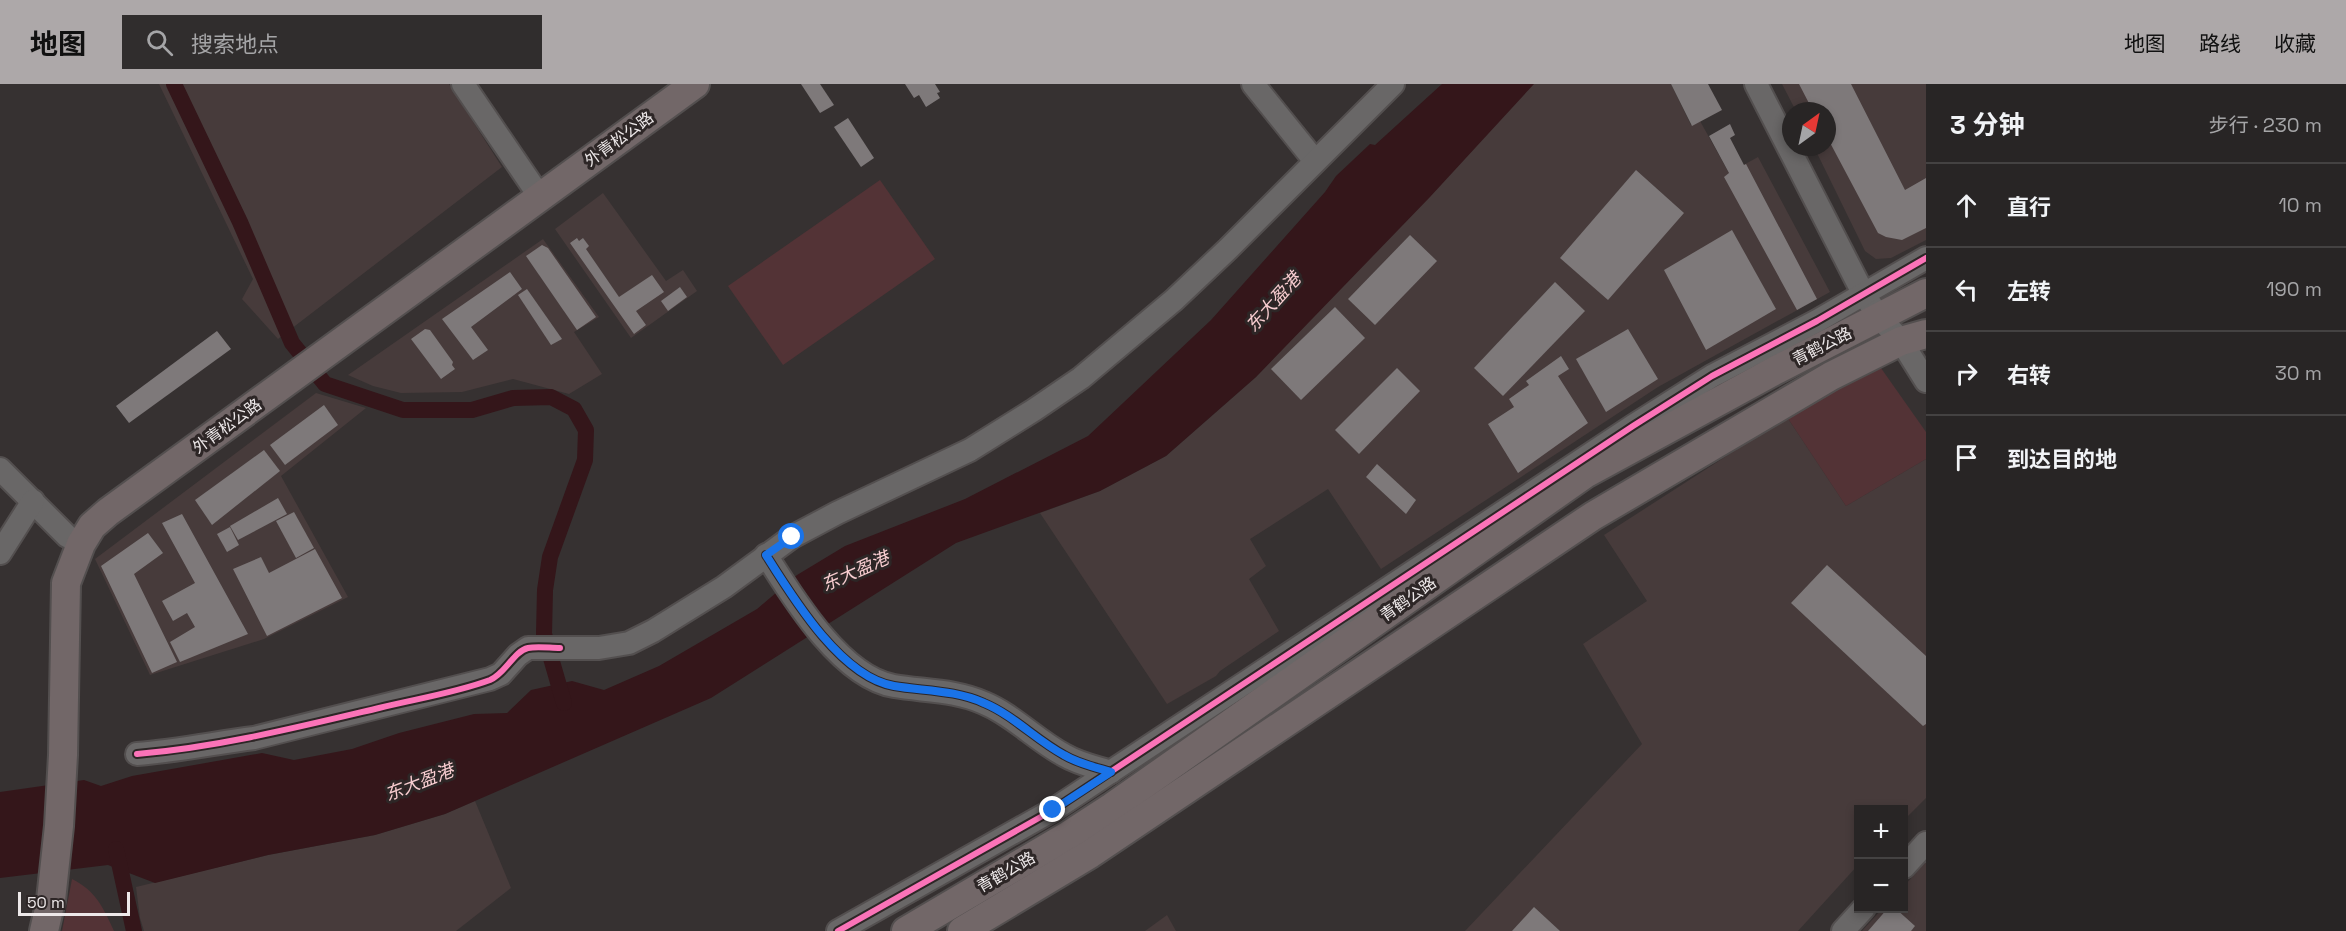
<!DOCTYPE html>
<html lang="zh">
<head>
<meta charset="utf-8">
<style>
	:root { --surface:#282525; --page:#302d2d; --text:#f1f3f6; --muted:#a5a5a7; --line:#444242; --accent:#ada8a9 }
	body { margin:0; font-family:"Space Grotesk","Noto Sans SC",sans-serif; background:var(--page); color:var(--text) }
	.controls { position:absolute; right:18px; bottom:18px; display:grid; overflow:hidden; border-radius:0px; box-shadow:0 3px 9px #0003 }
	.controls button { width:54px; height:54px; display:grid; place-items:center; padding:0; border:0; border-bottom:2px solid var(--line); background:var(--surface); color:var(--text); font:30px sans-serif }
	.compass { position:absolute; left:1782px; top:18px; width:54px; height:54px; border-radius:50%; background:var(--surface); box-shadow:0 3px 9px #0003; rotate:33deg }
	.scale { position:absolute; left:18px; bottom:15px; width:112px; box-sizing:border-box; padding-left:6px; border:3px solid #ede8e9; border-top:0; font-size:16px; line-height:21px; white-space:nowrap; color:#ede8e9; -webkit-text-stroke:4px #2d2626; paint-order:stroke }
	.stop { position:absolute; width:18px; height:18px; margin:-14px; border:4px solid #1a73e8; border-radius:50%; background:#fff }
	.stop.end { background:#1a73e8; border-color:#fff; box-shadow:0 2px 6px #0008 }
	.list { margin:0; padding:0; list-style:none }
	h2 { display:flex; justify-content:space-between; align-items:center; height:78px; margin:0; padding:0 24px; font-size:26px }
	h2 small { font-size:20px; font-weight:400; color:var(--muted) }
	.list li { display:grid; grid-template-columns:39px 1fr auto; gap:18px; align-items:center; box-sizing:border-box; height:84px; padding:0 24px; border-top:2px solid var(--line) }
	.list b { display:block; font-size:22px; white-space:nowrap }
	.list em { font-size:20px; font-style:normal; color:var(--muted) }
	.icon { flex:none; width:33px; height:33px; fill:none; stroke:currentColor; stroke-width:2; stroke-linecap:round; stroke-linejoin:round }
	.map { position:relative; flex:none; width:1926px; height:847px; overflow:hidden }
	header { display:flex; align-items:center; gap:36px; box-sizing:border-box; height:84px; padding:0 30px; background:var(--accent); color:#111 }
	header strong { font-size:28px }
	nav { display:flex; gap:33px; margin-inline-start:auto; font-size:21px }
	.search { width:420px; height:54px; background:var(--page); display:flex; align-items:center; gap:15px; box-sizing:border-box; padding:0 21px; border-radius:0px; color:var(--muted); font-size:22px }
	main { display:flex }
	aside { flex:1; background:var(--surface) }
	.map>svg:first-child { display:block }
	.built { fill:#473b3b }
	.green { fill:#533336 }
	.water { fill:#34161a }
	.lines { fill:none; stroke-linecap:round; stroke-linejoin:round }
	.canal { stroke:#34161a; stroke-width:16 }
	.building { fill:#7e797a }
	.minor-casing { stroke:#534f4f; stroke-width:26 }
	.major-casing { stroke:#534f4f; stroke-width:32 }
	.minor { stroke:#696767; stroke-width:22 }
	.major { stroke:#726768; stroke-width:28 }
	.cycleway-casing { stroke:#2d2626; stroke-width:10 }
	.cycleway { stroke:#fb73b8; stroke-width:6 }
	.route { stroke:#1a73e8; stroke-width:8 }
	.labels { text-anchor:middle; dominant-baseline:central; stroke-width:6; stroke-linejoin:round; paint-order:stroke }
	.street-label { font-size:16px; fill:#ede8e9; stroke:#2d2626 }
	.water-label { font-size:18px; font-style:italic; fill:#f8cdd0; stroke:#2d2626 }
</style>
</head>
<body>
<header>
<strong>地图</strong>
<div class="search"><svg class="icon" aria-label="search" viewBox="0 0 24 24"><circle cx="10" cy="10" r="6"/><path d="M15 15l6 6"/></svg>搜索地点</div>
<nav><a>地图</a><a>路线</a><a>收藏</a></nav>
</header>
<main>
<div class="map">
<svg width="1926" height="847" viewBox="0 0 1926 847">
	<rect width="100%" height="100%" fill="#363131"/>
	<!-- built -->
	<g class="built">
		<path d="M159,0H449L502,83L278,255L242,215L253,195Z"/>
		<path d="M1533,0H1671L1691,41L1700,37L1729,89L1758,73L1830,208L1658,303L1381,485L1328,405L1250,455L1266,482L1249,495L1279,547L1220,587L1216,592L1167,620L1040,429L1100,407L1166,372L1256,293Z"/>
		<path d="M1782,0H1926V156L1891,174L1876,175L1865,167L1814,63H1827V27H1796Z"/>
		<path d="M603,109L666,197L683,186L697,207L631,254L555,145Z"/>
		<path d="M543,155L599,233L574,248L602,290L569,310L513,295L462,308L401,309L373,302L348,291Z"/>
		<path d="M316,309L366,324L281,392L348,513L264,555L150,591L95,475Z"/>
		<path d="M1787,333L1846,422L1926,375V714L1904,736V726H1858V781L1798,847H1465L1642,660L1583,560L1647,517L1604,451Z"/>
		<path d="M475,717L511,804L456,847H144L140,834L136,803L268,771L375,751L445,730Z"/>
		<path d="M1926,778V847H1862L1882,825L1904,824V802Z"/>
		<path d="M1167,831L1176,847H1145Z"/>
	</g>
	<!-- green -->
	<g class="green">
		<path d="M880,96L935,175L783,281L728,202Z"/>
		<path d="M1876,277L1926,348V375L1846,422L1787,333Z"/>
		<path d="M72,795C96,807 103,823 114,847H62Z"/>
	</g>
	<!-- water -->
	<path class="water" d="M1442,0H1534L1430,113L1256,293L1166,372L1100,407L956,459L711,614L445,730L375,751L268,771L155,799L108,781L0,794V708L84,696L101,702L132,692L262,669L294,676L352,665L399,649L474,630L507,629L531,606L572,597L604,606L659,582L757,525L797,491L845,462L965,415L1088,352L1211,236L1325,108L1336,92L1370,60L1375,61Z"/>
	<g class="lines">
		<!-- canal -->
		<g class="canal">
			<path d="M174,0L240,138L292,259L325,300L403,326H472L513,314L551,313L574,325L586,346L585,376L550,473L545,506L544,550L564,619"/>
			<path d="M116,765L134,847"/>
		</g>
	</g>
	<!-- building -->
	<g class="building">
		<path d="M801,0H820L834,21L820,29Z"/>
		<path d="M905,0H935L940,8L937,9L940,14L926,23L919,11L914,14Z"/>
		<path d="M1671,0H1708L1722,26L1692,42Z"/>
		<path d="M1799,0H1851L1905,106L1926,94V144L1902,156L1886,153L1878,149L1827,53V27H1813Z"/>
		<path d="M848,34L874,74L861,83L834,43Z"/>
		<path d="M1730,40L1735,51L1730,54L1744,81L1746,80L1817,215L1797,226L1724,93L1729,89L1709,52Z"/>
		<path d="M1636,86L1684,129L1608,216L1560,174Z"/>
		<path d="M1732,146L1776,225L1706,266L1664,186Z"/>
		<path d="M1410,151L1437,177L1375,241L1348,215Z"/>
		<path d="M577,154L579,157L583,154L589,162L586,165L619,213L652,191L664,208L636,227L646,241L634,250L570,159Z"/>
		<path d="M542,161L548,164L596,233L577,246L526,172Z"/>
		<path d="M510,188L522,205L471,243L488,266L473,276L442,235Z"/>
		<path d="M1555,198L1585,227L1503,312L1474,284Z"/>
		<path d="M680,203L687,213L668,227L661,217Z"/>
		<path d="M527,205L562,255L551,261L518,211Z"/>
		<path d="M1335,223L1365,254L1301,316L1271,285Z"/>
		<path d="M425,245L430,246L453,278L452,281L455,285L441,295L411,255Z"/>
		<path d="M1628,245L1658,295L1606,328L1576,275Z"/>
		<path d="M217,247L231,265L129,339L116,322Z"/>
		<path d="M1561,272L1569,285L1558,292L1588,339L1518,389L1488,340L1514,323L1509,315L1529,301L1526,297Z"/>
		<path d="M1397,284L1420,307L1359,370L1335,346Z"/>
		<path d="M324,321L338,341L285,381L270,361Z"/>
		<path d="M264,366L280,387L212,441L195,416Z"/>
		<path d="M1377,380L1416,416L1406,430L1366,393Z"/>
		<path d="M278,414L287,430L238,456L230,442Z"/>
		<path d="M294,428L314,464L296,474L276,437Z"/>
		<path d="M182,430L248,550L180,578L170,558L195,543L187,529L173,537L162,517L195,499L162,439Z"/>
		<path d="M230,443L239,461L227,468L217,450Z"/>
		<path d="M148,449L163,469L134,490L177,578L152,589L101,482Z"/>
		<path d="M315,465L342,514L267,552L233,485L261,473L269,489Z"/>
		<path d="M1827,481L1926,572V640L1923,642L1791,519Z"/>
		<path d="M1534,823L1560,847H1512Z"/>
		<path d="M1888,824H1895L1915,842L1911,847H1868Z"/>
	</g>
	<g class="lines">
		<!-- minor casing -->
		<g class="minor-casing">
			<g id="minor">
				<path d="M463,0L540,113"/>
				<path d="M1253,0L1315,77"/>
				<path d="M1756,0L1863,209L1879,233L1901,257L1926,297"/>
				<path d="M0,385L67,452L81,460"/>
				<path d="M0,469L33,417"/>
				<path d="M766,471C793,514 841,593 894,602C923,607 956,606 984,619C1013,631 1036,656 1064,671C1079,680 1095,683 1111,688"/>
				<path d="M137,670C177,667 215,659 254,654L490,595L501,590L518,571L528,564H599L629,559L653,547L724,503L792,453L837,429L970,366L1034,326L1081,294L1174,216L1228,165L1393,0"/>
				<path d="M1904,783L1926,759"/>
				<path d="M838,847L1053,726L1633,342L1712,292L1817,237L1926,174"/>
				<path d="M1843,847L1864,824"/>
			</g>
		</g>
		<!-- major casing -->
		<g class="major-casing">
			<g id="major">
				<path d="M44,847L51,816L59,742L63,671L66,499L81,460L92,442L108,428L695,0"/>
				<path d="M906,847L1069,751L1112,723L1585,390L1776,286L1926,209"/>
				<path d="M962,847L1090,770L1593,432L1831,292L1901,257L1926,250"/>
			</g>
		</g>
		<!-- minor -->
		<use href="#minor" class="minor"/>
		<!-- major -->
		<use href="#major" class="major"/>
		<!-- cycleway casing -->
		<g class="cycleway-casing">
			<g id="cycleway">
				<path d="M766,471C793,514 841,593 894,602C923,607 956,606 984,619C1013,631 1036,656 1064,671C1079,680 1095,683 1111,688"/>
				<path d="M137,670C219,663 299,643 379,624C415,615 455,609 490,596C505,590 514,567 528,564C537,562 550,564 560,564"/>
				<path d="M838,847L1053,726L1633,342L1712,292L1817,237L1926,174"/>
			</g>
		</g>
		<!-- cycleway -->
		<use href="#cycleway" class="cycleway"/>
	</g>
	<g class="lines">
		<!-- route -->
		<path class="route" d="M792,453L766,471C793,514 841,593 894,602C923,607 956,606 984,619C1013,631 1036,656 1064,671C1079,680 1095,683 1111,688L1053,726"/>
	</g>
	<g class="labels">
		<!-- street labels -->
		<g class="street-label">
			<text transform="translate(619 55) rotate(-36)">外青松公路</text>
			<text transform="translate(1822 262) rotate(-27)">青鹤公路</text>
			<text transform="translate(227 342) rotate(-36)">外青松公路</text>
			<text transform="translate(1408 515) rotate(-35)">青鹤公路</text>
			<text transform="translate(1006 788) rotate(-30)">青鹤公路</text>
		</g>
		<!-- water labels -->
		<g class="water-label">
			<text transform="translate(1273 218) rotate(-48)">东大盈港</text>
			<text transform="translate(855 487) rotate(-24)">东大盈港</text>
			<text transform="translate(419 698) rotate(-21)">东大盈港</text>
		</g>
	</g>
</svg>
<div class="controls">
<button>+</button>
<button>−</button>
</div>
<svg class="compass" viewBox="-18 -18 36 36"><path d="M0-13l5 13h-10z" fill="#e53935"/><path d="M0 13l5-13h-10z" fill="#a5a5a7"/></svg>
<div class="scale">50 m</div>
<div class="stop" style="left:792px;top:453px"></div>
<div class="stop end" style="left:1053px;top:726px"></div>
</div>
<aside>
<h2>3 分钟<small>步行 · 230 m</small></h2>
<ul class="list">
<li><svg class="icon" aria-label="ahead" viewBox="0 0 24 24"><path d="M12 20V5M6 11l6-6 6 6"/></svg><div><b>直行</b></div><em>10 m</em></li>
<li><svg class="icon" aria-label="left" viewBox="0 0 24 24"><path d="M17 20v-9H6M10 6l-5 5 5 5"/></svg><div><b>左转</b></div><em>190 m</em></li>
<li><svg class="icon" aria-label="right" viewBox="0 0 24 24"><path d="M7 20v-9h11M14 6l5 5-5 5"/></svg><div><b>右转</b></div><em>30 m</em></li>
<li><svg class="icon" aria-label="arrive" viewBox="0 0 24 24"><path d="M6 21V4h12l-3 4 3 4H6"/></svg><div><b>到达目的地</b></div></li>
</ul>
</aside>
</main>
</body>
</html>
